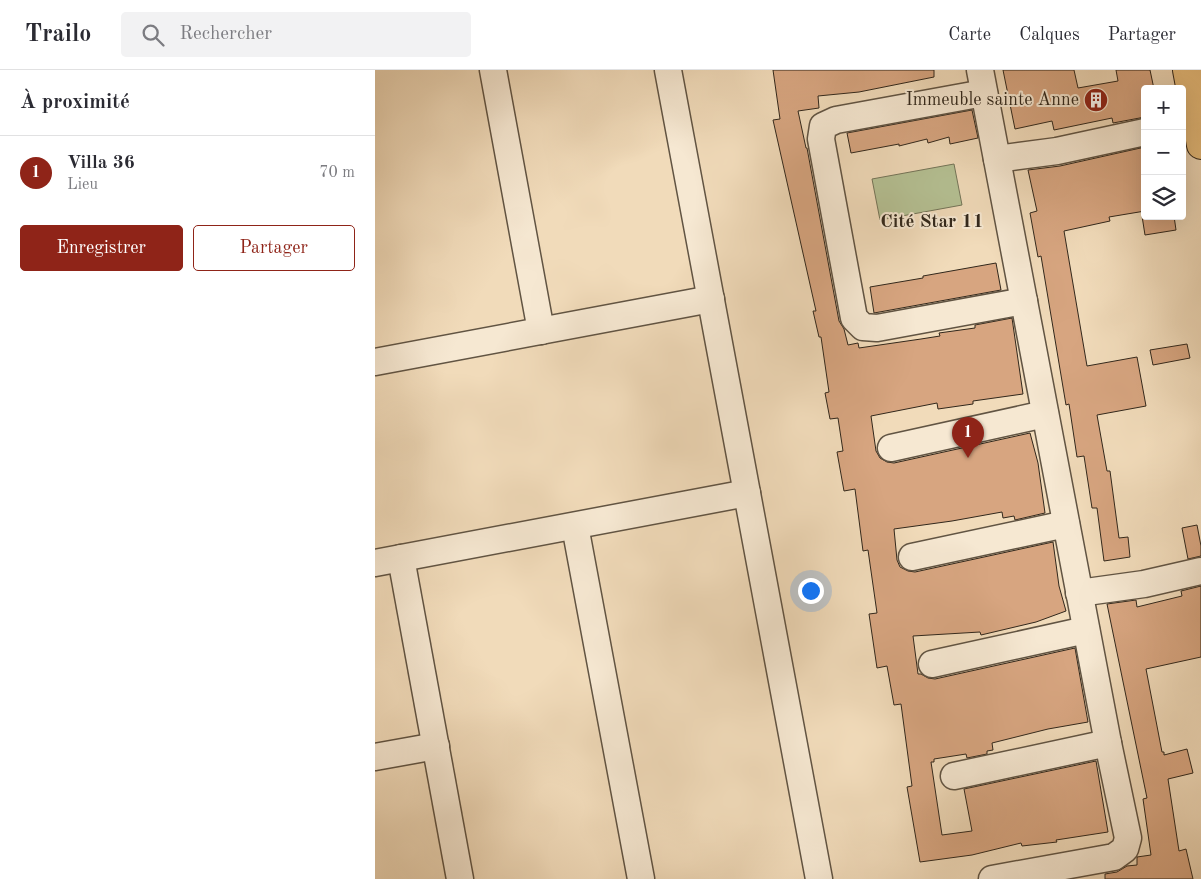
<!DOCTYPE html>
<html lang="fr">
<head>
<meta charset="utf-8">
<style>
	:root { --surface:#fff; --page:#f2f2f3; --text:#2b2b33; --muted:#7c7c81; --line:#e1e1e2; --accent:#8f2418 }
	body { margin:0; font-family:"Old Standard TT",serif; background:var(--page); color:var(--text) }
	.controls { position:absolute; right:15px; top:15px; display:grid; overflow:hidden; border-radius:5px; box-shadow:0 5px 20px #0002 }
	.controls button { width:45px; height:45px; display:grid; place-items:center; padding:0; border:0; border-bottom:1px solid var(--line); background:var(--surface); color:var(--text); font:25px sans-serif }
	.you { position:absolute; left:435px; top:520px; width:18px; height:18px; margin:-12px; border:4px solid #fff; border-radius:50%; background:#1a73e8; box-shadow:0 0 0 8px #1a73e833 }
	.badge { display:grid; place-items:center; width:32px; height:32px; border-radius:50%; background:var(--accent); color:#fff; font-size:16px; font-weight:700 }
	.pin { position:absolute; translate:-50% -41px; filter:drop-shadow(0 1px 2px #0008) }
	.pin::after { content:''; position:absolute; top:26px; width:18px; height:15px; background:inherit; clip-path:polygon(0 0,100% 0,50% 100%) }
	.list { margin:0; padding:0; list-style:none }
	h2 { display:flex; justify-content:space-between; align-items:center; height:65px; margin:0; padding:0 20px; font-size:21px }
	h2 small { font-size:16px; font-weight:400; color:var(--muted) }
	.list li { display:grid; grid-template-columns:32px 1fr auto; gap:15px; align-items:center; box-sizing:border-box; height:75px; padding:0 20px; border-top:1px solid var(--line) }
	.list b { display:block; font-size:19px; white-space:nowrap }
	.list p { margin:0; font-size:16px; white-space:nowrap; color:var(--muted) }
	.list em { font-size:16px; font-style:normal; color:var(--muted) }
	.actions { display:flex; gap:10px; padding:15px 20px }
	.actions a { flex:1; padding:11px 0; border:1px solid var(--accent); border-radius:5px; text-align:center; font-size:18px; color:var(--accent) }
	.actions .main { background:var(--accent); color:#fff }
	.icon { flex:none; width:28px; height:28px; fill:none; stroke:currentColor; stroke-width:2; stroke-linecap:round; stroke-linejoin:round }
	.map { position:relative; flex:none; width:826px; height:809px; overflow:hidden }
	header { display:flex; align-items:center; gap:30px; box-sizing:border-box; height:70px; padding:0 25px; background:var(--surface); border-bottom:1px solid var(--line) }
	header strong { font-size:24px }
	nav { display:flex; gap:28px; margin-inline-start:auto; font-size:18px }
	.search { width:350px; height:45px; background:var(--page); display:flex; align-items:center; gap:12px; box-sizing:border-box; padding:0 18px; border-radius:5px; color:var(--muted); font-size:19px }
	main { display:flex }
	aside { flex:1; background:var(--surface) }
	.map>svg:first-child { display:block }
	.green { fill:#b5c194; stroke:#737458 }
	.building { fill:#d7a580; stroke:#31271b }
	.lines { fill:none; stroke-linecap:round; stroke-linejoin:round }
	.minor-casing { stroke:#615443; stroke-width:29 }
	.major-casing { stroke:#31271b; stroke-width:30 }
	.minor { stroke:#f6e8d2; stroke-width:26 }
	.major { stroke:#e8be7d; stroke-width:28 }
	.labels { text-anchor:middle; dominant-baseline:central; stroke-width:4; stroke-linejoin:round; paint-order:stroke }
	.poi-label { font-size:18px; fill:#31271b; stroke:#f6e8d2; text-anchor:end }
	.neighbourhood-label { font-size:19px; font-weight:bold; fill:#31271b; stroke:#f6e8d2 }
</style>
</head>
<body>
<header>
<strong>Trailo</strong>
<div class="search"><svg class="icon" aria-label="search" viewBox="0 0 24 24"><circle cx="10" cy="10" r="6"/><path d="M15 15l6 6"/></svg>Rechercher</div>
<nav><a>Carte</a><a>Calques</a><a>Partager</a></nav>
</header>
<main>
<aside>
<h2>À proximité<small></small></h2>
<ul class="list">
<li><span class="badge">1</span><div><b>Villa 36</b><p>Lieu</p></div><em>70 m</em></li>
</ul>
<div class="actions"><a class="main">Enregistrer</a><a>Partager</a></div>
</aside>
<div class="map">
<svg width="826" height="809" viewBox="0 0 826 809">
	<rect width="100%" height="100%" fill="#f1dbba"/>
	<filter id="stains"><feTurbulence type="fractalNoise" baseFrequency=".004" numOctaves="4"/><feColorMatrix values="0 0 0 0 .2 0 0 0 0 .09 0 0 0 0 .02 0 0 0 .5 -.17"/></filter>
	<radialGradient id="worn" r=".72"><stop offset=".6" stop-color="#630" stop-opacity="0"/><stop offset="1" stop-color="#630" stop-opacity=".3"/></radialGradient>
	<!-- green -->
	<path class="green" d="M579,94L587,135L505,150L497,109Z"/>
	<!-- building -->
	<g class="building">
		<path d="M398,0H559V7L484,22L443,26L444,38L423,41L431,78H432L464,251L469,259L473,275L483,273L484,278L546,269L565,266L564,263L600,258V255L637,248L648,324L598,331V334L563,339L562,333L496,346L501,381L505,388L512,392L519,393L655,363L663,393L670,443L640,450L639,446L628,448L627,442L577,451L519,459L522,490L525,497L533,501L540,502L678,472L684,516L691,541L661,552L606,565L605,562L538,566L543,604H546L553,608L560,609L700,578L713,652L673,659L617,673L618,680L612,681V684L592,688L591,684L559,689V692H556L567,765L597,761L589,719L721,691L733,762L681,770L682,772L647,776L646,773L597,785L545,792L532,717L537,716L526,634L519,635L512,596L502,598L494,544L502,543L493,480L488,481L480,419L469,421L462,382L468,381L463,348L455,349L450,323L454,322L446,267H444L438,241H441L398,50L405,49Z"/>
		<path d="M628,0H699L703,18L743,11L741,0H775L779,19H770V47L738,53L737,48L679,60L677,51L640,59Z"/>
		<path d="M597,40L603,68L575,74L574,67L553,73L552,69L524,76V74L476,83L472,63Z"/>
		<path d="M770,77V141L734,147L735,151L689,161L712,296L762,287L771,336L722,345L732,401H735L744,468L753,467L755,487L729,491L722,438H717L709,386L702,387L694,334L691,335L666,186L663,187L655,143L662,141L653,100L685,96Z"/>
		<path d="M767,146H799L801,160L770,165Z"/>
		<path d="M621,193L626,220L499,243L495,217L548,208V206Z"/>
		<path d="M812,274L815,288L778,295L775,280Z"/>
		<path d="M822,455L826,476V486L813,489L807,458Z"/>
		<path d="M826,516V587L771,599L787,682H789V685L812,679L818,703L793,709L804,781L811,779L818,809H730V804L742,802L752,796L762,795V787L776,785L768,729L772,728L732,534L761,530L762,537L807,526L806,521Z"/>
	</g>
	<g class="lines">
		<!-- minor casing -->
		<g class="minor-casing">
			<g id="minor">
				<path d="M118,0L166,261"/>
				<path d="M293,0L444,809"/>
				<path d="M605,0L733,673L753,768L750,779L739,787L617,809"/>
				<path d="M609,23L461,50L448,56L446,69L479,248L488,257L502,258L649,231"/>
				<path d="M622,89L682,81L770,62"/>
				<path d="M0,292L336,229"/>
				<path d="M516,378L670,344"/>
				<path d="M200,456L266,809"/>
				<path d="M537,487L691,454"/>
				<path d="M26,488L85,809"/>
				<path d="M0,493L372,423"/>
				<path d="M704,523L769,514L826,501"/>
				<path d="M557,594L711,560"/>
				<path d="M0,687L61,676"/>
				<path d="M579,706L733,673"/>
			</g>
		</g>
		<!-- major casing -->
		<g class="major-casing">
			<path id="major" d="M812,0L826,75"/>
		</g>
		<!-- minor -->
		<use href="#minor" class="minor"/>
		<!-- major -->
		<use href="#major" class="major"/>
	</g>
	<!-- icons -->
	<defs>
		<g id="building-disc" transform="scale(1.25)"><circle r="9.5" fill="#8f2418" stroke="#f6e8d2"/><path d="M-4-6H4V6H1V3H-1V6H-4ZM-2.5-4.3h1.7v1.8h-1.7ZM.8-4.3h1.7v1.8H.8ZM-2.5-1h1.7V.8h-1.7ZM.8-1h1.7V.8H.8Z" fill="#fff"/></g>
	</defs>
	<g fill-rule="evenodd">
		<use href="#building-disc" x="721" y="30"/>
	</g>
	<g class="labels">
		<!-- poi labels -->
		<g class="poi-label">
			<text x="704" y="30">Immeuble sainte Anne</text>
		</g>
		<!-- neighbourhood labels -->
		<g class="neighbourhood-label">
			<text x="557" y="152">Cité Star 11</text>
		</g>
	</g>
	<rect width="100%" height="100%" filter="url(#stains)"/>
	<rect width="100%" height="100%" fill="url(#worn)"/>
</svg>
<div class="controls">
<button>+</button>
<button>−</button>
<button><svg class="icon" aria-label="layers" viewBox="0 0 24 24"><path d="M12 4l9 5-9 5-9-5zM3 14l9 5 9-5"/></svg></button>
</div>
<div class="you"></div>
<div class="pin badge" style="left:593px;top:388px">1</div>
</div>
</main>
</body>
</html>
